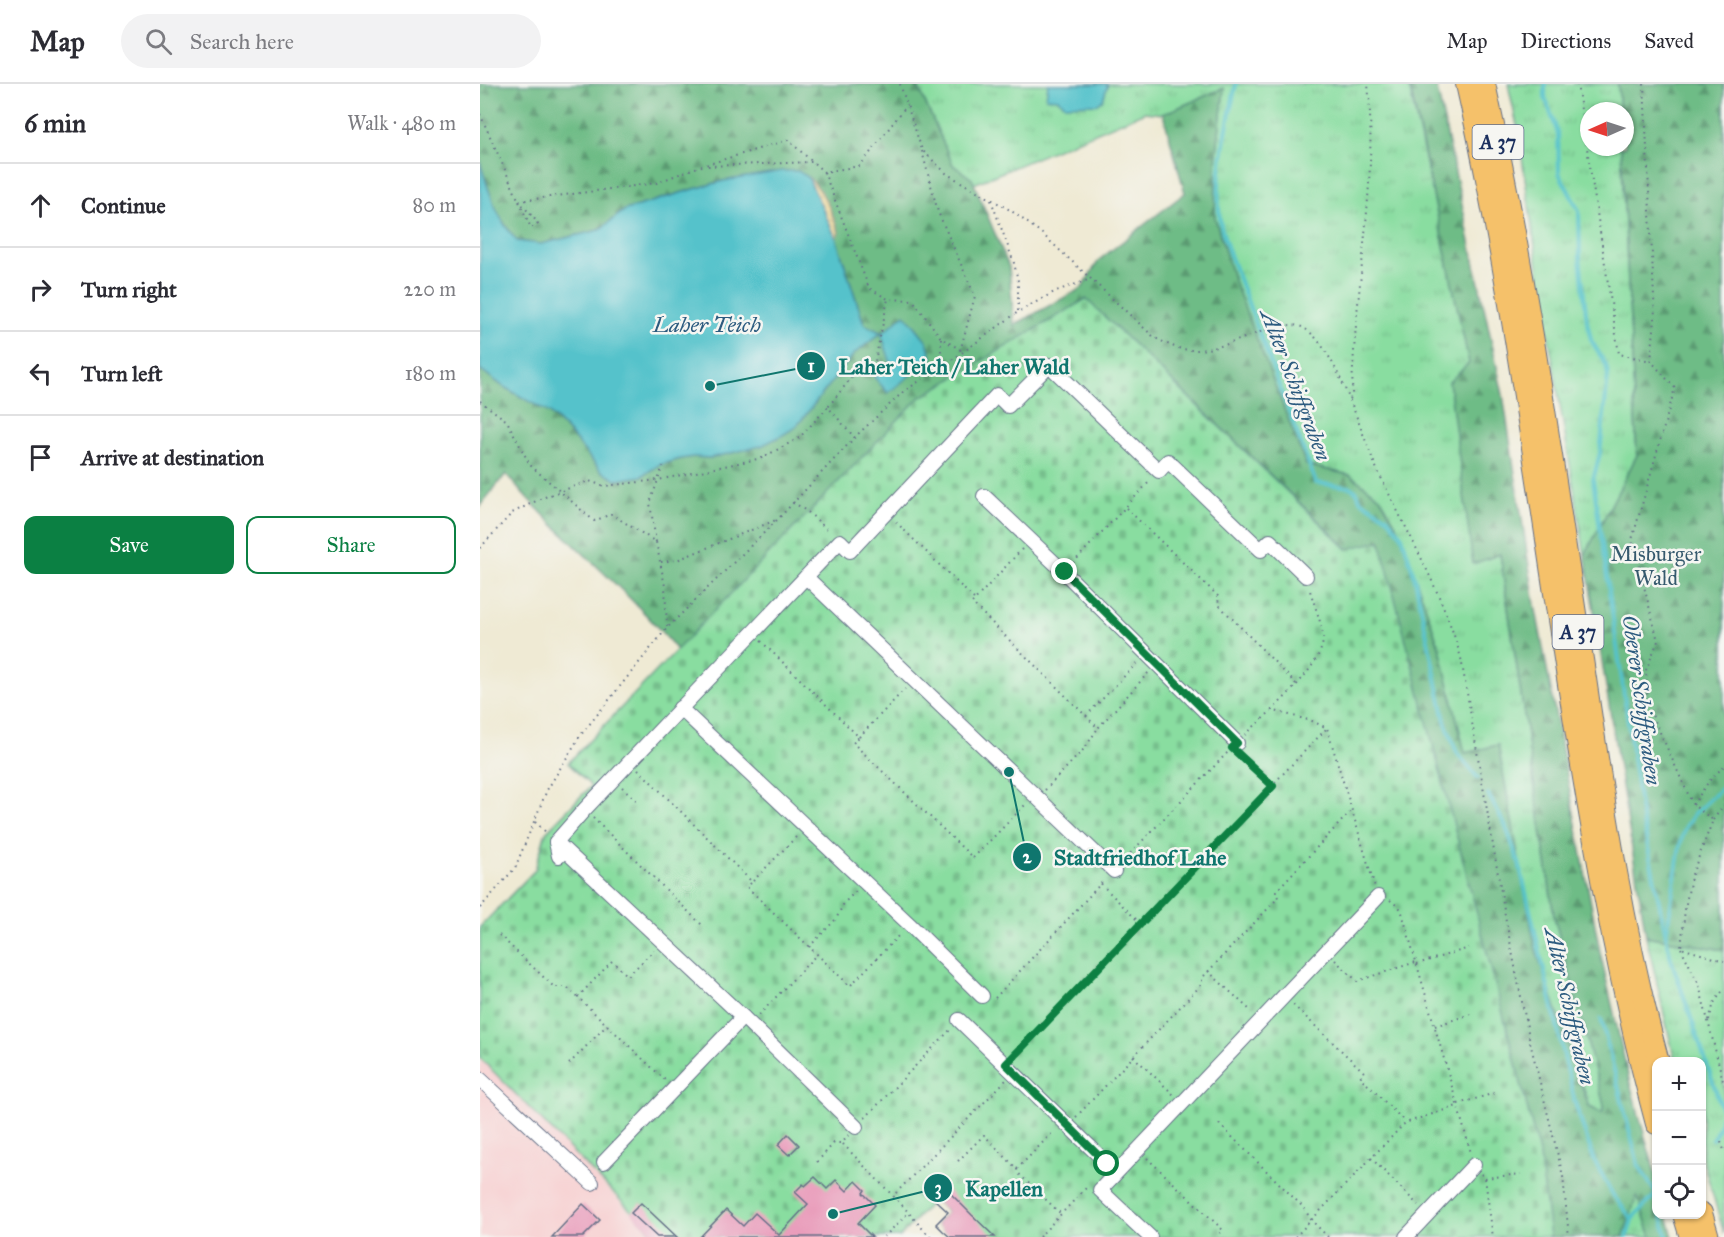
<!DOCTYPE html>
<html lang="en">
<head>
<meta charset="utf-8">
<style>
	:root { --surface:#fff; --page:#f2f2f3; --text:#2b2b33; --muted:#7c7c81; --line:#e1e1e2; --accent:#0b8043 }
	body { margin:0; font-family:"IM FELL Great Primer",serif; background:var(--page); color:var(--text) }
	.controls { position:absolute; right:18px; bottom:18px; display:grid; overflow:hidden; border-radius:12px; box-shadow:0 2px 4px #0004 }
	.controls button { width:54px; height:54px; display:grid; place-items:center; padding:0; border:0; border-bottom:2px solid var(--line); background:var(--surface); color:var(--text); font:30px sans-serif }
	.compass { position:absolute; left:1100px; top:18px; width:54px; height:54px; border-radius:50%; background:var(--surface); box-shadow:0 2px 4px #0004; rotate:267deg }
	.stop { position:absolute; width:18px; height:18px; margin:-14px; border:4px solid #0b8043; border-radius:50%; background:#fff }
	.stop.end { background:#0b8043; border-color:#fff; box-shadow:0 2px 6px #0008 }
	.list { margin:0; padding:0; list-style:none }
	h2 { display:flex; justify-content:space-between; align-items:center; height:78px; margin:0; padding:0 24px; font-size:26px }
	h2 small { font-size:20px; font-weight:400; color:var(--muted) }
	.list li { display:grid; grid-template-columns:39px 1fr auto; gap:18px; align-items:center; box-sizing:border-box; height:84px; padding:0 24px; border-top:2px solid var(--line) }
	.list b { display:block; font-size:22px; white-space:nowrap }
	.list em { font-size:20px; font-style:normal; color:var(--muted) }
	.actions { display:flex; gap:12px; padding:18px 24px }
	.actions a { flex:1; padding:14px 0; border:2px solid var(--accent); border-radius:12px; text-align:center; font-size:21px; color:var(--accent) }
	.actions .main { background:var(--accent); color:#fff }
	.icon { flex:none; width:33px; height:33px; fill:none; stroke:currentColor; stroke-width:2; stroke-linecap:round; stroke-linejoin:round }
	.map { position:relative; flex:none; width:1244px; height:1153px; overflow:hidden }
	header { display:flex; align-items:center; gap:36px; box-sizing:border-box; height:84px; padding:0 30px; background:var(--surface); border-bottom:2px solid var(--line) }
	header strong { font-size:28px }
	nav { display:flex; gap:33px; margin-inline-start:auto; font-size:21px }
	.search { width:420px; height:54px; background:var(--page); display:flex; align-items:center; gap:15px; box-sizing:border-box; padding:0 21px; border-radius:33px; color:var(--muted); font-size:22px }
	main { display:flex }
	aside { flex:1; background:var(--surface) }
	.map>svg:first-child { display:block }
	.built { fill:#f7cfd0 }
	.grass { fill:url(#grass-tufts); stroke:#52867f; stroke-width:1.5 }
	.forest { fill:url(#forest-firs); stroke:#447672; stroke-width:1.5 }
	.sand { fill:url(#sand-dots); stroke:#84847e; stroke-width:1.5 }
	.cemetery { fill:url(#cemetery-stones); stroke:#52867f; stroke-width:1.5 }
	.water { fill:#54c2cb; stroke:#387894; stroke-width:1.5 }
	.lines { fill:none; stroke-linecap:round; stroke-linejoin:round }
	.stream { stroke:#54c2cb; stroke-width:4 }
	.building { fill:#e99dbb }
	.minor-casing { stroke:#657087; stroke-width:16 }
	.highway-casing { stroke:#657087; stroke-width:22 }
	.path { stroke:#657087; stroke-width:2; stroke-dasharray:1.5 4.5; stroke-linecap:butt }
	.minor { stroke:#fff; stroke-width:14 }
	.highway { stroke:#f5c16b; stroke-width:20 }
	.route { stroke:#0b8043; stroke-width:8 }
	.labels { text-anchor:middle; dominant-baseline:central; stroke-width:5; stroke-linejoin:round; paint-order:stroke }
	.shield { fill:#f6f6f2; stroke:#5d6b8a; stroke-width:1.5 }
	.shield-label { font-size:20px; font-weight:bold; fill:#1b2f5e }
	.park-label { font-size:21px; fill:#365a6e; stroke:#f6f6f2 }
	.water-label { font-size:22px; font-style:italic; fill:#2c5b7f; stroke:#f6f6f2 }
	.leader { fill:none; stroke:#0f766e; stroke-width:2 }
	.callout-dot { fill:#0f766e; stroke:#f6f6f2; stroke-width:2 }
	.mark-label { font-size:18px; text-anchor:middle; font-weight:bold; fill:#fff }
	.callout-label { font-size:22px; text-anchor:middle; font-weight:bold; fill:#0f766e; stroke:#f6f6f2; stroke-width:5; stroke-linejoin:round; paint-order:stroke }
</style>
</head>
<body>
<header>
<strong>Map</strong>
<div class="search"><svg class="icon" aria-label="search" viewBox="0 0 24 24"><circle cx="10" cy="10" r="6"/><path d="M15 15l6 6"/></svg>Search here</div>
<nav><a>Map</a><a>Directions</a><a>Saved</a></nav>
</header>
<main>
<aside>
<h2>6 min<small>Walk · 480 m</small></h2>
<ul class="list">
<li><svg class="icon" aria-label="ahead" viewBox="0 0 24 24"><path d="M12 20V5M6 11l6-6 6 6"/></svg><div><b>Continue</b></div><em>80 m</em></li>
<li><svg class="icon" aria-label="right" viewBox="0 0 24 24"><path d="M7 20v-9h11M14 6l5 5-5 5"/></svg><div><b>Turn right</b></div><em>220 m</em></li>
<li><svg class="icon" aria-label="left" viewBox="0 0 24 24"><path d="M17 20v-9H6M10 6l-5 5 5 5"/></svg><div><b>Turn left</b></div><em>180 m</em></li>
<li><svg class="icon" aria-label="arrive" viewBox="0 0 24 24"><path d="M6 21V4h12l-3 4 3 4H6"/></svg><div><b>Arrive at destination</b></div></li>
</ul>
<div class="actions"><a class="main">Save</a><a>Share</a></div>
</aside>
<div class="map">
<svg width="1244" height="1153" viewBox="0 0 1244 1153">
	<defs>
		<pattern id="grass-tufts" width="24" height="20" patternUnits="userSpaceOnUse" patternTransform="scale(1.5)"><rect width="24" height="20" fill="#89dda0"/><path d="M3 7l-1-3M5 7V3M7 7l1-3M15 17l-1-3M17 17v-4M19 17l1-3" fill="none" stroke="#76be8c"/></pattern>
		<pattern id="forest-firs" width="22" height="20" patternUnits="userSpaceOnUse" patternTransform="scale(1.5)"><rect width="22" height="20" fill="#6ebc86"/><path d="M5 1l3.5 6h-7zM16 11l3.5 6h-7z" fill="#5a9971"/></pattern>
		<pattern id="sand-dots" width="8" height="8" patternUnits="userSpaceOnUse" patternTransform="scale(1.5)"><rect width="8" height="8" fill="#eeda9e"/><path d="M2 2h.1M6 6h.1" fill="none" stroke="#ccbb8a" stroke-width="1.8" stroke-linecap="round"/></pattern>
		<pattern id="cemetery-stones" width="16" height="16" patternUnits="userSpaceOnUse" patternTransform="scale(1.5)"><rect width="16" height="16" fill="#89dda0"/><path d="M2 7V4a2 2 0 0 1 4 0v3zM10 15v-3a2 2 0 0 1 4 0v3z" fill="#76be8c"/></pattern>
	</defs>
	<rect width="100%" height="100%" fill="#f6f6f2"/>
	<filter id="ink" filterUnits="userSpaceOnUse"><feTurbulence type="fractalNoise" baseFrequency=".0167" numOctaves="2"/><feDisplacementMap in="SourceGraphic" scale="12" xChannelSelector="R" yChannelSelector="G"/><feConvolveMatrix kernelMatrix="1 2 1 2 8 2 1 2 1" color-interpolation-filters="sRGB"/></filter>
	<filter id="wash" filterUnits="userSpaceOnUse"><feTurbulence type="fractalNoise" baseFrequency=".008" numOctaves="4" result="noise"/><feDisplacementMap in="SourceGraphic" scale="24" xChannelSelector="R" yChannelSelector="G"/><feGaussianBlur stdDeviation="1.35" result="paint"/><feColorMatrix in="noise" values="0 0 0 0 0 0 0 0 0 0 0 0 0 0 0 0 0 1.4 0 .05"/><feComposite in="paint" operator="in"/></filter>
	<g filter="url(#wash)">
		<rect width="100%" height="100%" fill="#efead4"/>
		<!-- built -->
		<path class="built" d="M0,974L151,1129L177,1153H0Z"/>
		<!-- grass -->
		<g class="grass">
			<path d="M437,0H926L930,7L990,279L993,479L1020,470L1074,832L1124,1021L1122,1029L1110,1023L1055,863L1018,661L985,670L960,565L919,446L900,413L870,391L826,381L753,194L735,134L736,77L744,5L683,30L665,28L494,100L492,95L473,81Z"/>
			<path d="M1028,0H1138L1140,27H1109V63H1141L1157,372L1105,471L1064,225L1038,46Z"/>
			<path d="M1166,852L1244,866V1149L1222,1074V978L1195,977Z"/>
			<path d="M1157,1110L1171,1153H1143Z"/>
		</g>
		<!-- forest -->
		<g class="forest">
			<path d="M0,0H437L473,81L492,95L529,183L534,241L602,204L619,176L705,109L683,30L744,4L736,77L735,134L753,194L826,381L870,391L900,413L919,446L960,565L985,669L1018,661L1055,863L1109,1023L1122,1029L1124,1021L1074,832L1020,470L993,480L969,298L989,279L931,7L926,0H956L1023,311L1055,521L1120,868L1149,996L1176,1092V1130L1187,1131L1193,1153H1171L1157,1111L1143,1153H1070L1060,1073L900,458L868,465L606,215L438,315L197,566C146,503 79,453 26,390L0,422V285L24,303L70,329L88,347L121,387L137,396L162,392L179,381L201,375L213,373L230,374L259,367L316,343L374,270L401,249L384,240L356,154L318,87H302L243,97L207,107L145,126L119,146L61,160L37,157C20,138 2,102 0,76C0,51 0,25 0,0Z"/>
			<path d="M1138,0H1244V866L1166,852L1105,471L1157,371L1141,63H1145V27H1140Z"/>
		</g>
		<!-- sand -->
		<path class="sand" d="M328,93C344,106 352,129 359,148L356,154Z"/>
		<!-- cemetery -->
		<path class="cemetery" d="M606,215L867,465L900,457L1060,1073L1070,1153H474L471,1143L466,1149L456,1140L468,1128L454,1115L420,1153H177L0,974V843L55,786L66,748L111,702L88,679L438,315Z"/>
		<!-- water -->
		<g class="water">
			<path d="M568,0H628L623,16L618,20L585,21L578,15L566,14Z"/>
			<path d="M0,78C9,107 16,134 37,157L61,160L119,146L145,126L207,107L243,97L302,87H318L328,93L356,154L384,240L402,249L425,230L447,257L452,274L408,309L394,293L411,280L401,249L374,270L316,343L301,352L281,362L230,374L213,373L201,375L179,381L162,392L136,396L121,387L88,347L70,329L24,303L0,285Z"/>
		</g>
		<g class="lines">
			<!-- stream -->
			<g class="stream">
				<path d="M756,0C748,39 734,95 740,135C741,147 746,159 750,171L836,399L870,403L877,408L880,416L907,433L922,452L934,491L965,637L977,669L998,694"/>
				<path d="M1065,0V13L1078,50L1079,89L1099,127L1100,174L1107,238L1111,256L1126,281L1128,291L1120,369L1113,396L1161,729L1186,852"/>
				<path d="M1008,710L1026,743L1039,779L1095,1019L1114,1076L1133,1111L1152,1135"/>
				<path d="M1121,935L1158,1080L1176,1110"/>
				<path d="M1233,1055L1241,1038L1242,1025L1191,875L1186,852L1200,761L1205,744L1214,730L1244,702"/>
				<path d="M1181,1130L1187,1153"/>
				<path d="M1147,1153L1152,1135L1176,1110"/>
			</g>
		</g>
		<g id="blocks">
			<!-- building -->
			<g class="building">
				<path d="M308,1050L319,1061L309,1071L298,1061Z"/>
				<path d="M335,1093L347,1105L356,1096L367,1107L376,1097L385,1106L383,1109L395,1121L378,1139L392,1153H220L246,1126L263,1142L275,1129L299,1151L328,1120L315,1108L323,1100L325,1102Z"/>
				<path d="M465,1104L492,1131L515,1153H470L463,1147L456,1140L468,1128L454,1115Z"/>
				<path d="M161,1119L197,1153H177L151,1129Z"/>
				<path d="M103,1120L120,1136L103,1153H72Z"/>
			</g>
		</g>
	</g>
	<g filter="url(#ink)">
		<use href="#blocks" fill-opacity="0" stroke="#657087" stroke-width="1.5"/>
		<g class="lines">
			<!-- minor casing -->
			<g class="minor-casing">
				<g id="minor">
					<path d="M504,412L584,488L757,659"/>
					<path d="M326,493L634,787"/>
					<path d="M200,624L429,840L502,912"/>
					<path d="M76,758L263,933L376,1043"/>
					<path d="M79,772L76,758L105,725L360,457L370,467L517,311L528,322L569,281L679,387L688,377L781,466L790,457L826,492"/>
					<path d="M479,936L636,1088"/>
					<path d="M0,995L112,1099"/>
					<path d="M124,1078L263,933"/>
					<path d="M670,1153L620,1106L898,813"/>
					<path d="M926,1153L994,1081"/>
				</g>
			</g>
			<!-- highway casing -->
			<g class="highway-casing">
				<g id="highway">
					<path d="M986,0C1064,344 1084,699 1176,1040"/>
					<path d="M1005,0C1049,197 1075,396 1106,595C1125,723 1145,853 1179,978"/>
					<path d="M1222,1129L1229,1153"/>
					<path d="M1203,1130L1210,1153"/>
				</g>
			</g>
			<!-- path -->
			<g class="path">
				<path d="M420,0L442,66L467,90L530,126L560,148L675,254C682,257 688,261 695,263C724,273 757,256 783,247C795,244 806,239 819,242C853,252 882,352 896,383C926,447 962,506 981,574L1026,837L1050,958L1083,1092L1089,1153"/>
				<path d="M1097,0L1139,270L1171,277"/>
				<path d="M1164,0L1175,235L1171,277L1195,304L1152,456L1178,557L1166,586L1168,622L1213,721L1233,736L1211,793L1205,825L1201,864L1244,877"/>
				<path d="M0,30L51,144L58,139L39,117"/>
				<path d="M442,67L458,128L495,212L479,271"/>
				<path d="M228,82L333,78"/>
				<path d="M344,88L389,204L408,215L433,216L461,254L481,266"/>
				<path d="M511,116L534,179L538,197V228"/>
				<path d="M39,117L176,99L212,85L308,56L344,88L380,82L427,21"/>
				<path d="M461,254V283"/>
				<path d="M870,315L872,311C874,207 898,104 888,0"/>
				<path d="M0,317L27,337L50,381L114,437L131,430L176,458L185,502L187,544"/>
				<path d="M375,354L348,323L375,289L395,277L408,215"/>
				<path d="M313,418L329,429L350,448"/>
				<path d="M646,424L739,513L738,520L816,600"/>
				<path d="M416,438L495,516"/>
				<path d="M176,458L170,419L183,382"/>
				<path d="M0,464L32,429L62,414L109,397L124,402L178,396L282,374L319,354L348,323"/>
				<path d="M542,465L492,519L618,644L669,588"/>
				<path d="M181,478L197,476L296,436"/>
				<path d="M593,479L671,396"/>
				<path d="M281,557L379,653L373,659L493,774L547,719"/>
				<path d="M791,626L832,637L847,644L895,803"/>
				<path d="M606,632L658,578"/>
				<path d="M765,651C786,631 846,581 843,552C841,536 833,518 829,503"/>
				<path d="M379,653L425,605"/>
				<path d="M759,670L793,702"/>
				<path d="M158,685L272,798L267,803L370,902L421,849"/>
				<path d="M142,703L156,716"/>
				<path d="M565,706L605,664L618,644"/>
				<path d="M1213,721L1229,697L1244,682"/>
				<path d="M113,734L222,841"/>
				<path d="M1233,736L1244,721"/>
				<path d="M55,738L68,750"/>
				<path d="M642,778L748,668"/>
				<path d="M273,797L317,752"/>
				<path d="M621,800L659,838"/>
				<path d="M910,816L921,825L991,1069"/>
				<path d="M0,824L35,784L67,706L100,652L187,544L298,435L376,352L423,308L479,271L538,228L576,207L611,195"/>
				<path d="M19,851L74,903H87L185,996"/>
				<path d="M329,863L356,835L364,819L377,806"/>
				<path d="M1201,864L1219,901L1244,1001"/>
				<path d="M855,876L877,897L936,878"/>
				<path d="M937,880L989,864"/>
				<path d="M728,887L772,928"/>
				<path d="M98,913L132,877L148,892L174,866"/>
				<path d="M515,914L625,795"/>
				<path d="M813,921L884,988L880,993L925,1038"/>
				<path d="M279,931L337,870"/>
				<path d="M1229,936L1234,919L1244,905"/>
				<path d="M955,942L991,930"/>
				<path d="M533,971L847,644"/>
				<path d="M653,972L694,1011"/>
				<path d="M89,980L127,941"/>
				<path d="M978,1020L1015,1009"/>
				<path d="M596,1033L722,900V894L798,814L796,807L871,727"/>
				<path d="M385,1034L471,945"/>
				<path d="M739,1040L823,1123L832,1137L848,1153"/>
				<path d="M369,1051L362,1059L413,1112"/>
				<path d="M1241,1058L1244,1066"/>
				<path d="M667,1074L743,1146L737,1153"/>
				<path d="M891,1074L938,1121"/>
				<path d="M478,1077L504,1051L537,1085L574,1047"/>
				<path d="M337,1078L354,1059H362"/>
				<path d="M537,1085L538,1089L581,1130"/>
				<path d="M1001,1090L1005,1094L1013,1153"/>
				<path d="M1005,1094L1041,1090"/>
				<path d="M404,1153L429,1128"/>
				<path d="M451,1153C437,1140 427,1125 413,1112L526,996"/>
				<path d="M559,1153L607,1103"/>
				<path d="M815,1153L925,1039L977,1022"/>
			</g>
			<!-- minor -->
			<use href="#minor" class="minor"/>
			<!-- highway -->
			<use href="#highway" class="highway"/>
		</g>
	</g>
	<g class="lines" filter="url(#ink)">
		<!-- route -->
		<path class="route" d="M585,488L757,659L752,664L793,702L526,980L627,1080"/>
	</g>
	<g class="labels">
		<!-- shield labels -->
		<g class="shield">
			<rect x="992.5" y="41" width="51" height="34" rx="4.5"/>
			<rect x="1072.5" y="531" width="51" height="34" rx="4.5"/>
		</g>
		<g class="shield-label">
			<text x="1018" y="58">A 37</text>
			<text x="1098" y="548">A 37</text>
		</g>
		<!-- park labels -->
		<g class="park-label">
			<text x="1176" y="470">Misburger<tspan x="1176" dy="24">Wald</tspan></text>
		</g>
		<!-- water labels -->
		<g class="water-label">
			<text x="227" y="240">Laher Teich</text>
			<text transform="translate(816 301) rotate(69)">Alter Schiffgraben</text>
			<text transform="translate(1162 616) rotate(82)">Oberer Schiffgraben</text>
			<text transform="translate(1090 922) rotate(77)">Alter Schiffgraben</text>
		</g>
	</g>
	<!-- callouts -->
	<path class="leader" d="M230 302L331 282M529 688L547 773M353 1130L458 1104"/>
	<g class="callout-dot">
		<circle cx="230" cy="302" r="6"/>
		<circle cx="529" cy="688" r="6"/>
		<circle cx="353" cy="1130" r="6"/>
		<circle cx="331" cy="282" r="15"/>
		<circle cx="547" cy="773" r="15"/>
		<circle cx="458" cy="1104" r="15"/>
	</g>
	<g class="mark-label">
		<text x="331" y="288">1</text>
		<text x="547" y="779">2</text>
		<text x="458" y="1110">3</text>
	</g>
	<g class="callout-label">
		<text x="474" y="290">Laher Teich / Laher Wald</text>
		<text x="660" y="781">Stadtfriedhof Lahe</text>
		<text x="524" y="1112">Kapellen</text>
	</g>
</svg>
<div class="controls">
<button>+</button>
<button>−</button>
<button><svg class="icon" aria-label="locate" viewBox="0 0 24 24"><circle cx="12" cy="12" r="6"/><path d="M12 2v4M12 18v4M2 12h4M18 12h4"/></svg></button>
</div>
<svg class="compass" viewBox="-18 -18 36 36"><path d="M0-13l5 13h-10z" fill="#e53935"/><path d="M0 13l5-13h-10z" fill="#7c7c81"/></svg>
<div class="stop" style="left:627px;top:1080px"></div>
<div class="stop end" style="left:585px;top:488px"></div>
</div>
</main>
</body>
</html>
